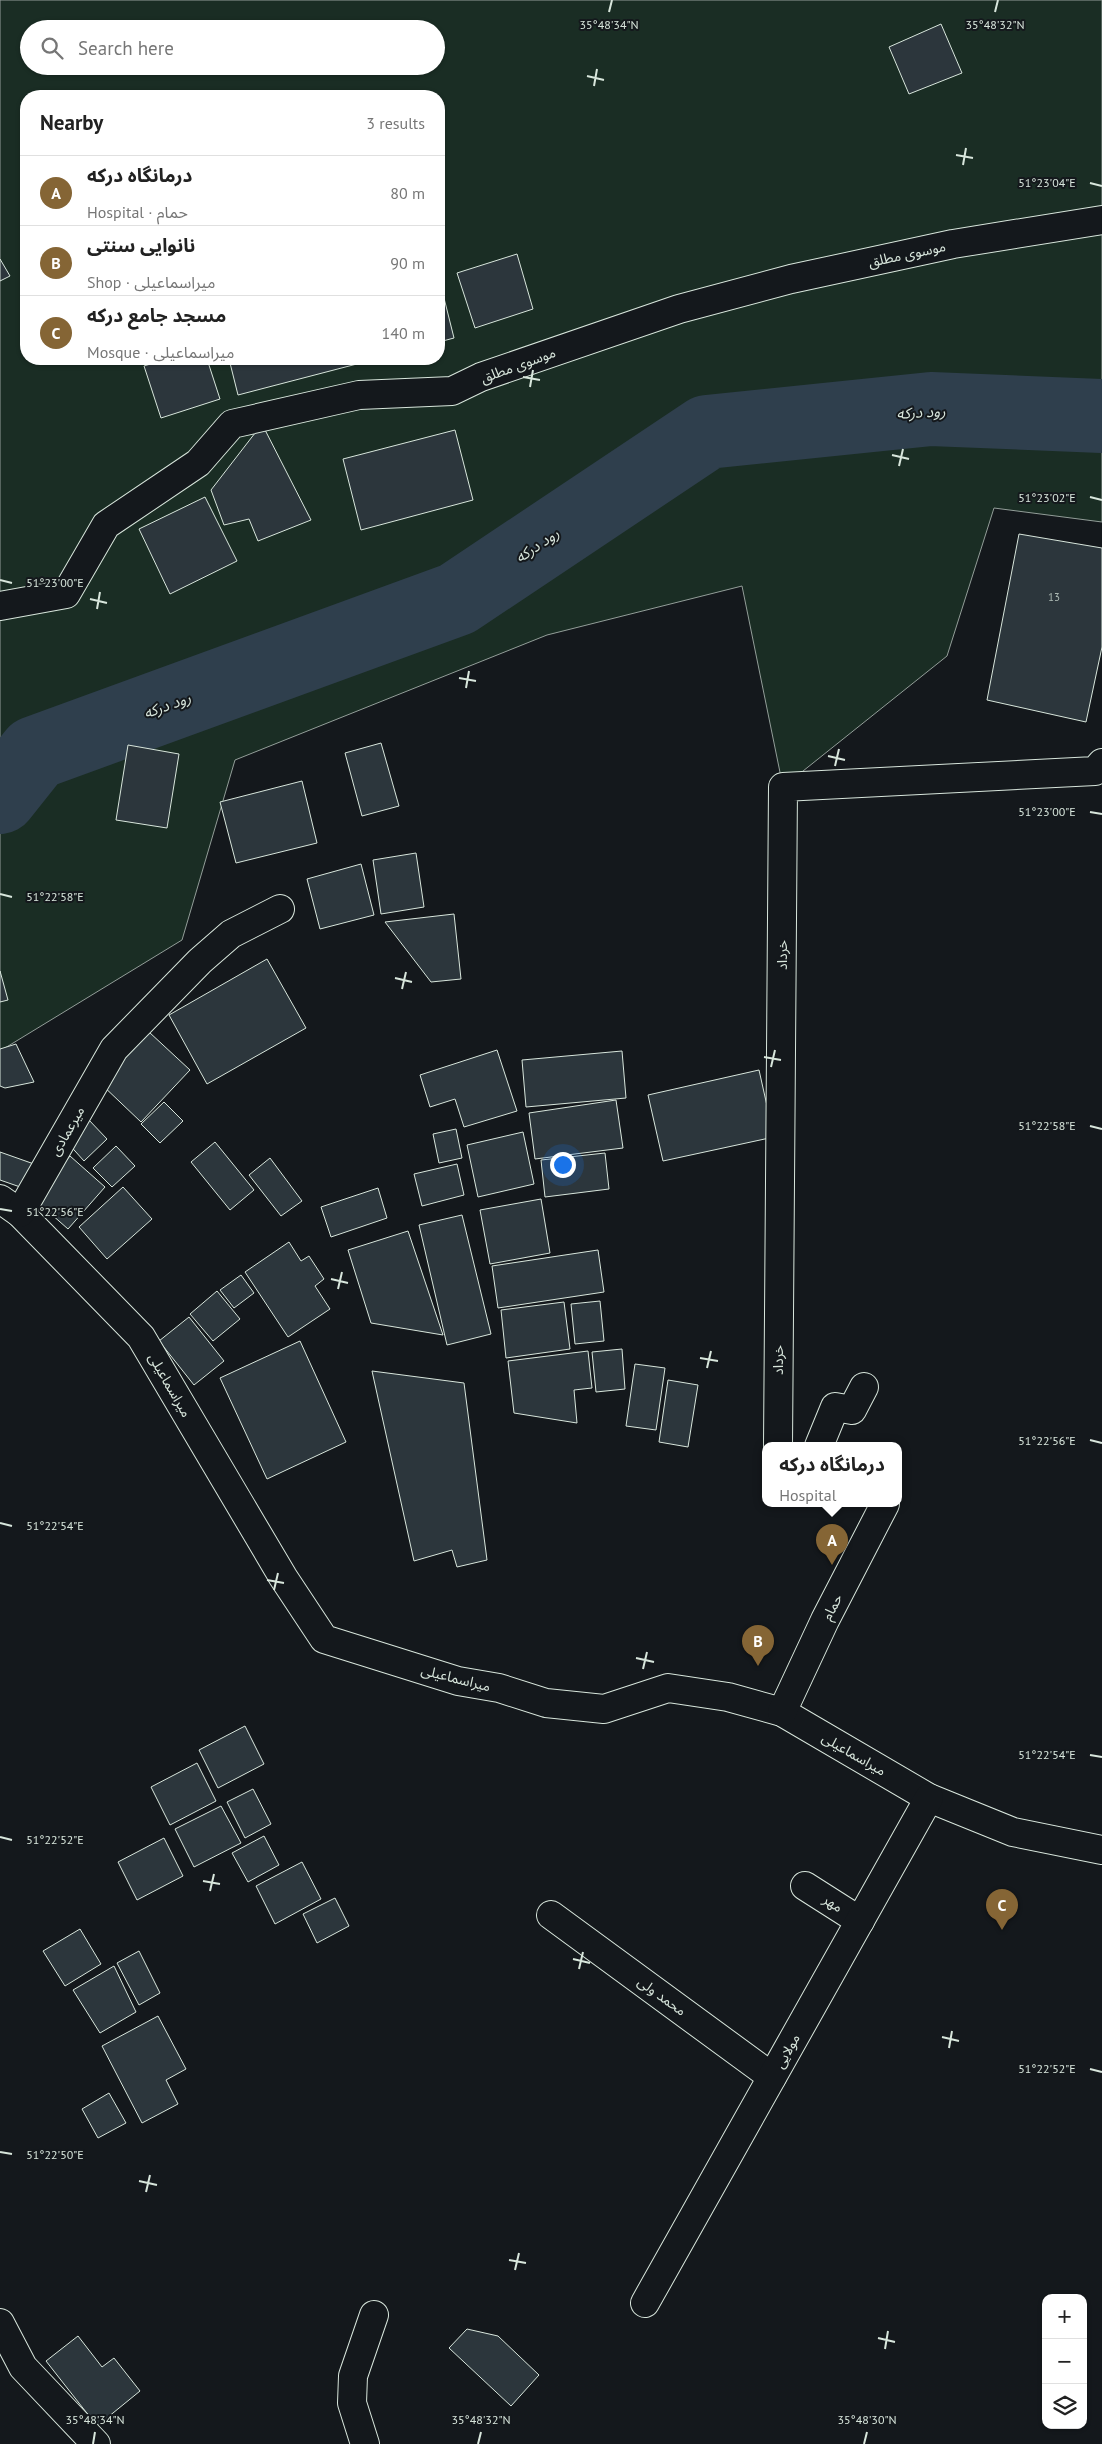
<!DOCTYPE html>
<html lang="en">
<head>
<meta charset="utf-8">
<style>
	:root { --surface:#fff; --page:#f6f6f6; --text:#222; --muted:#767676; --line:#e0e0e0; --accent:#856535 }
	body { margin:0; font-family:"PT Sans","Noto Sans Arabic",sans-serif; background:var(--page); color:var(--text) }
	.controls { position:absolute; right:15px; bottom:15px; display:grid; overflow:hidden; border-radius:10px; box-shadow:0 1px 4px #0004 }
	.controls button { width:45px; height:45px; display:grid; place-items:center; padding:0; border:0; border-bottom:1px solid var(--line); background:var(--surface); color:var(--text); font:25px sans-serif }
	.you { position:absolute; left:562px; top:1164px; width:18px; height:18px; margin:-12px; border:4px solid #fff; border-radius:50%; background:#1a73e8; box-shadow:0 0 0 8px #1a73e833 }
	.badge { display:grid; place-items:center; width:32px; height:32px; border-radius:50%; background:var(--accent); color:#fff; font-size:16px; font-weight:700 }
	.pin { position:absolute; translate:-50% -41px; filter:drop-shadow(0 1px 2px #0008) }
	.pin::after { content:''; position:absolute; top:26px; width:18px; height:15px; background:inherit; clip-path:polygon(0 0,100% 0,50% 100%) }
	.popup { position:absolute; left:762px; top:1442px; width:140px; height:65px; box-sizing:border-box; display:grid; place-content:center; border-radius:10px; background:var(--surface); filter:drop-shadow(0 1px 4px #0005); font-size:16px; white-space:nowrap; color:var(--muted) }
	.popup b { font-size:19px; color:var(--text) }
	.popup::after { content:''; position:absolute; left:50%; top:100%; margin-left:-10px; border:10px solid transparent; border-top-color:var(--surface) }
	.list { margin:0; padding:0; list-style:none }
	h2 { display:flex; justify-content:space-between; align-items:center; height:65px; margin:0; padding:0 20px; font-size:21px }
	h2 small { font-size:16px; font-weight:400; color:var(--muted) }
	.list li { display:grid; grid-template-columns:32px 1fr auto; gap:15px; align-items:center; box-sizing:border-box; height:70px; padding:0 20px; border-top:1px solid var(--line) }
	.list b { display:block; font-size:19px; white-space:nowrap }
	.list p { margin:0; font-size:16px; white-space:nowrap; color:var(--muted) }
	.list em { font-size:16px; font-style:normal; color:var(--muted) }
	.icon { flex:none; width:28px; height:28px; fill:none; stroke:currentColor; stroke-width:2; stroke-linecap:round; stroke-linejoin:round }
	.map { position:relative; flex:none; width:1102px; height:2444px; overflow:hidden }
	.search { position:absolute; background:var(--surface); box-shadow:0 1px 4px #0004; left:20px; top:20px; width:425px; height:55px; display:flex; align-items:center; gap:12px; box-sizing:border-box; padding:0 18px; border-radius:28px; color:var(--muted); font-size:19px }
	.panel { position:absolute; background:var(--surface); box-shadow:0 1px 4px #0004; left:20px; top:90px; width:425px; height:275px; border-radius:20px }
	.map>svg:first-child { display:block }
	.green { fill:#1a2d24; stroke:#939e99; fill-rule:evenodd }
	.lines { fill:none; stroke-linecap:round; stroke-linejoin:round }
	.river { stroke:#2f3f4d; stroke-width:74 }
	.building { fill:#2c363c; stroke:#d8e6dc }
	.street-casing { stroke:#d8e6dc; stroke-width:30 }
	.street { stroke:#14181c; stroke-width:28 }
	.ticks { fill:none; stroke:#d8e6dc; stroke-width:2 }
	.labels { text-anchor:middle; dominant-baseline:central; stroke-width:4; stroke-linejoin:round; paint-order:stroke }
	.number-label { font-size:11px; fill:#adbab4 }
	.street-label { font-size:14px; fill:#d8e6dc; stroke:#14181c }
	.water-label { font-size:15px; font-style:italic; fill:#d8e6dc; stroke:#14181c }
	.ticks-label { font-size:12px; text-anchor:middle; fill:#d8e6dc; stroke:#14181c; stroke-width:4; stroke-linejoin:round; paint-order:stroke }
</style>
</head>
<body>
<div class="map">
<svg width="1102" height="2444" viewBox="0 0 1102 2444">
	<rect width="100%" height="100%" fill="#14181c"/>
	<!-- green -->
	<path class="green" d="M0,0H1102V522L994,508L947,656L783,787L742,586L547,635L235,760L182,940L0,1051ZM29,29H436V66H29ZM26,96H439V359H26Z"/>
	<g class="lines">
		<!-- river -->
		<path class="river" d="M0,797L35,753L457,599L707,432L931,409L1102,416"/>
	</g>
	<!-- building -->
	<g class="building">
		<path d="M941,24L962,73L909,94L889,47Z"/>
		<path d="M517,254L533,309L475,328L457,273Z"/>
		<path d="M0,259L10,276L0,281Z"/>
		<path d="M439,278L454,338L439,342Z"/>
		<path d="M167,359H207L220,399L161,418L144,366Z"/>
		<path d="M229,359H376L238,395Z"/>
		<path d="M262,424L311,520L258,541L249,519L224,525L211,490Z"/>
		<path d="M455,430L473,500L361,530L343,459Z"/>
		<path d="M205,497L237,561L170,594L139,529Z"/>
		<path d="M1019,534L1102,548V647L1086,722L987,700Z"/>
		<path d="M381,743L399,806L362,816L345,753Z"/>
		<path d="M128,745L179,754L167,828L116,820Z"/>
		<path d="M302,781L317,843L236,863L220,802Z"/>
		<path d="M416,853L424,907L381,914L373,860Z"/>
		<path d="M361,864L374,915L320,929L307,879Z"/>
		<path d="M454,914L461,979L431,982L385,922Z"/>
		<path d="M267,959L306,1028L207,1084L169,1015Z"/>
		<path d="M0,971L8,1000L0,1002Z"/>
		<path d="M149,1032L190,1070L141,1122L100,1083Z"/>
		<path d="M16,1044L34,1082L5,1088L0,1086V1049Z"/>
		<path d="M497,1050L517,1111L464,1127L455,1099L430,1107L420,1075Z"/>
		<path d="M622,1051L626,1098L526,1107L522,1060Z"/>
		<path d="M759,1070L774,1137L663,1161L648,1095Z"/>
		<path d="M616,1100L623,1148L535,1159L529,1113Z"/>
		<path d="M164,1102L183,1121L160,1143L141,1124Z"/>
		<path d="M88,1119L107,1139L84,1161L66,1141Z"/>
		<path d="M456,1129L462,1158L439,1163L433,1134Z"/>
		<path d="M523,1132L534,1184L478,1197L467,1145Z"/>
		<path d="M215,1142L254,1190L230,1210L191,1162Z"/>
		<path d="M116,1146L135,1166L112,1187L93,1168Z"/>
		<path d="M0,1152L34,1164L26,1189L0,1180Z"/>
		<path d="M605,1153L609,1189L545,1197L541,1160Z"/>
		<path d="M70,1156L105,1187L68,1229L33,1198Z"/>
		<path d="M270,1158L302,1201L281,1216L249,1175Z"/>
		<path d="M457,1164L464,1195L422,1206L414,1174Z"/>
		<path d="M123,1187L152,1219L107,1259L79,1227Z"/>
		<path d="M378,1188L387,1218L331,1237L321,1207Z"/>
		<path d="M541,1199L550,1253L490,1264L480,1210Z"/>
		<path d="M462,1215L491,1334L447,1345L419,1225Z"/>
		<path d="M408,1231L443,1335L371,1323L348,1250Z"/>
		<path d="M289,1242L301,1261L309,1256L324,1279L315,1286L330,1309L288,1337L245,1272Z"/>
		<path d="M598,1250L604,1292L498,1308L492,1266Z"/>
		<path d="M241,1275L254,1293L234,1308L220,1290Z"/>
		<path d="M217,1291L240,1319L213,1341L190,1314Z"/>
		<path d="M600,1301L604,1341L575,1344L571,1304Z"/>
		<path d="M564,1302L570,1349L506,1358L501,1310Z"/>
		<path d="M189,1317L224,1361L194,1385L159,1341Z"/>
		<path d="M300,1341L346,1442L267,1479L220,1378Z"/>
		<path d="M622,1349L625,1389L596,1392L592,1352Z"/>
		<path d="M588,1351L592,1388L574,1390L577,1423L514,1413L508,1361Z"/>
		<path d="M635,1364L665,1368L656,1430L626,1426Z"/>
		<path d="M372,1371L464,1383L487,1560L457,1567L452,1550L414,1561Z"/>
		<path d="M668,1380L698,1385L688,1447L659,1442Z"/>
		<path d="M245,1726L264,1764L218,1788L199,1750Z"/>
		<path d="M197,1763L216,1801L170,1825L151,1787Z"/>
		<path d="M253,1789L271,1824L245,1838L227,1802Z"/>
		<path d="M221,1806L241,1843L194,1867L175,1829Z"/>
		<path d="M264,1836L279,1865L248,1882L232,1853Z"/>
		<path d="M164,1838L183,1876L137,1900L118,1862Z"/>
		<path d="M302,1862L321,1899L275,1924L256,1886Z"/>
		<path d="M335,1898L349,1926L317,1943L303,1914Z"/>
		<path d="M80,1929L101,1964L65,1986L43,1951Z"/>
		<path d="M139,1951L160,1993L139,2005L117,1963Z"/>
		<path d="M114,1966L136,2012L100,2033L73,1990Z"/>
		<path d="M158,2016L186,2069L166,2080L178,2104L142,2123L102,2046Z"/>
		<path d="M109,2093L126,2123L98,2138L82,2109Z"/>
		<path d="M467,2329L498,2336L539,2375L511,2406L449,2348Z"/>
		<path d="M78,2336L102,2367L114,2358L140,2391L97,2426L46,2361Z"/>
	</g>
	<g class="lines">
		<!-- street casing -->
		<g class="street-casing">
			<g id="street">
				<path d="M0,606L66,594L106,525L198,463L232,424L359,395L452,391L481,377L679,309L791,279L953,244L1102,220"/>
				<path d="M0,1199L20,1213L141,1337L283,1577L324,1639L458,1681L499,1688L546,1703L604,1709L668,1688L728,1697L782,1712L929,1798L1013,1832L1102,1850"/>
				<path d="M20,1213L114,1049L200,961L231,934L280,909"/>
				<path d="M778,1446L783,787L1095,771L1102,763"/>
				<path d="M819,1446L835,1407L852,1410L864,1387"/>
				<path d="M782,1712L825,1620L885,1504"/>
				<path d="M805,1886L860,1921"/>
				<path d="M551,1915L772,2077"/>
				<path d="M645,2303L929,1798"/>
				<path d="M0,2323L23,2367L96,2444"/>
				<path d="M365,2444L352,2403L353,2376L374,2315"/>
			</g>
		</g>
		<!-- street -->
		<use href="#street" class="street"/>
	</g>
	<!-- ticks -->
	<path class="ticks" d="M609,12L612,0M995,12L998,0M587,76L604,80M594,86L597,69M956,155L973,158M963,165L966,148M1090,183L1102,186M523,377L540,380M530,387L533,370M892,455L909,459M899,466L903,449M1090,497L1102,500M0,580L12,583M90,599L107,603M97,609L100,592M459,678L476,681M466,688L469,671M828,756L845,760M835,766L839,749M1090,812L1102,814M0,894L12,897M395,978L412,982M402,989L406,972M764,1057L781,1060M771,1067L775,1050M1090,1126L1102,1129M0,1209L12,1211M331,1279L348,1283M338,1289L342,1272M700,1358L718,1361M707,1368L711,1351M1090,1440L1102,1443M0,1523L12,1526M267,1580L284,1583M274,1590L278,1573M636,1658L654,1662M643,1669L647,1652M1090,1755L1102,1757M0,1837L12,1840M203,1881L220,1884M210,1891L214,1874M573,1959L590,1963M579,1969L583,1952M942,2037L959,2041M949,2048L952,2031M1090,2069L1102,2072M0,2152L12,2154M139,2181L157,2185M146,2192L150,2175M509,2260L526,2263M515,2270L519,2253M878,2338L895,2342M885,2349L888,2331M93,2444L95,2432M478,2444L481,2432M864,2444L867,2432"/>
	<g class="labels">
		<!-- number labels -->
		<g class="number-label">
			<text x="1054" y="597">13</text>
		</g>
		<!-- street labels -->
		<g class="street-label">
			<text transform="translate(907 254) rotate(-12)">موسوی مطلق</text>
			<text transform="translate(518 365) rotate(-20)">موسوی مطلق</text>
			<text transform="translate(782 955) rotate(-90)">خرداد</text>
			<text transform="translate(67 1131) rotate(-60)">میرعمادی</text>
			<text transform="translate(778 1360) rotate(-90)">خرداد</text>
			<text transform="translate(170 1385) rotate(60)">میراسماعیلی</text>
			<text transform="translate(832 1607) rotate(-63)">حمام</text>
			<text transform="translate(456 1678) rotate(14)">میراسماعیلی</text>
			<text transform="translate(854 1754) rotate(30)">میراسماعیلی</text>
			<text transform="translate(833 1903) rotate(33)">مهر</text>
			<text transform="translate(662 1996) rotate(36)">محمد ولی</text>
			<text transform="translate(787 2051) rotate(-61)">مولایی</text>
		</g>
		<!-- water labels -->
		<g class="water-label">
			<text transform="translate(921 412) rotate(-3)">رود درکه</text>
			<text transform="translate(537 545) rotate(-34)">رود درکه</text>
			<text transform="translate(167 705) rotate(-20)">رود درکه</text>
		</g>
	</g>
	<g class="ticks-label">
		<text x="609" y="29">35°48'34"N</text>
		<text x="995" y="29">35°48'32"N</text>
		<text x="1047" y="187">51°23'04"E</text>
		<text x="1047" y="502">51°23'02"E</text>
		<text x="55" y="587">51°23'00"E</text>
		<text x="1047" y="816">51°23'00"E</text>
		<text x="55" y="901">51°22'58"E</text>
		<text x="1047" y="1130">51°22'58"E</text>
		<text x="55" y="1216">51°22'56"E</text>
		<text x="1047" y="1445">51°22'56"E</text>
		<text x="55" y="1530">51°22'54"E</text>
		<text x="1047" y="1759">51°22'54"E</text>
		<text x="55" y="1844">51°22'52"E</text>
		<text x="1047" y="2073">51°22'52"E</text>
		<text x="55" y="2159">51°22'50"E</text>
		<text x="95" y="2424">35°48'34"N</text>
		<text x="481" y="2424">35°48'32"N</text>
		<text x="867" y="2424">35°48'30"N</text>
	</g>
</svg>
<div class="controls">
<button>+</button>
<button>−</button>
<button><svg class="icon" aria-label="layers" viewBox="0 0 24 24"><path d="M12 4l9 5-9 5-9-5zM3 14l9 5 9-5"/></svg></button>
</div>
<div class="you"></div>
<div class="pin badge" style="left:832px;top:1565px">A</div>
<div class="popup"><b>درمانگاه درکه</b>Hospital</div>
<div class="pin badge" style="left:758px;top:1666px">B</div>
<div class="pin badge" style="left:1002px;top:1930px">C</div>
<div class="search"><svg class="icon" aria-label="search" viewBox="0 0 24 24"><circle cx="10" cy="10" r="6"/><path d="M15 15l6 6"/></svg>Search here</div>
<section class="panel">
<h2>Nearby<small>3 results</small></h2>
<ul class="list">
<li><span class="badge">A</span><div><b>درمانگاه درکه</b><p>Hospital · حمام</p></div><em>80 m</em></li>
<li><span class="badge">B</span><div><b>نانوایی سنتی</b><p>Shop · میراسماعیلی</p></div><em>90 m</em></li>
<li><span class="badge">C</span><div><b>مسجد جامع درکه</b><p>Mosque · میراسماعیلی</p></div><em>140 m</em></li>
</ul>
</section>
</div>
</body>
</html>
